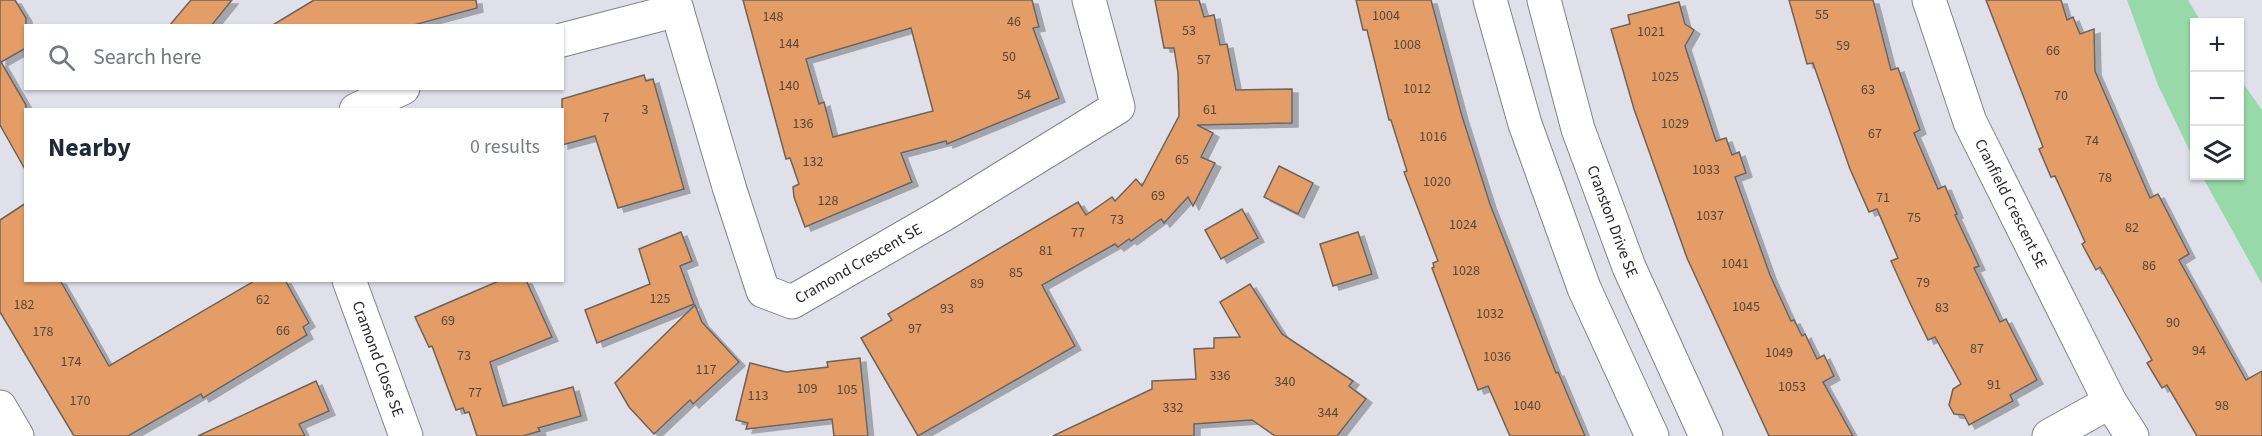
<!DOCTYPE html>
<html lang="en">
<head>
<meta charset="utf-8">
<style>
	:root { --surface:#fff; --page:#f6f6f7; --text:#1f2937; --muted:#747a83; --line:#e0e1e3 }
	body { margin:0; font-family:"Source Sans 3",sans-serif; background:var(--page); color:var(--text) }
	.controls { position:absolute; right:18px; top:18px; display:grid; overflow:hidden; border-radius:0px; box-shadow:0 2px 4px #0004 }
	.controls button { width:54px; height:54px; display:grid; place-items:center; padding:0; border:0; border-bottom:2px solid var(--line); background:var(--surface); color:var(--text); font:30px sans-serif }
	.list { margin:0; padding:0; list-style:none }
	h2 { display:flex; justify-content:space-between; align-items:center; height:78px; margin:0; padding:0 24px; font-size:26px }
	h2 small { font-size:20px; font-weight:400; color:var(--muted) }
	.icon { flex:none; width:33px; height:33px; fill:none; stroke:currentColor; stroke-width:2; stroke-linecap:round; stroke-linejoin:round }
	.map { position:relative; flex:none; width:2262px; height:436px; overflow:hidden }
	.search { position:absolute; background:var(--surface); box-shadow:0 2px 4px #0004; left:24px; top:24px; width:540px; height:66px; display:flex; align-items:center; gap:15px; box-sizing:border-box; padding:0 21px; border-radius:0px; color:var(--muted); font-size:22px }
	.panel { position:absolute; background:var(--surface); box-shadow:0 2px 4px #0004; left:24px; top:108px; width:540px; height:174px; border-radius:0px }
	.map>svg:first-child { display:block }
	.green { fill:#97d9a9 }
	.building { fill:#e49d66; stroke:#6c645e; stroke-width:1.5; fill-rule:evenodd; filter:url(#shadow) }
	.lines { fill:none; stroke-linecap:round; stroke-linejoin:round }
	.minor-casing { stroke:#81828a; stroke-width:35 }
	.minor { stroke:#fff; stroke-width:33 }
	.labels { text-anchor:middle; dominant-baseline:central; stroke-width:4.5; stroke-linejoin:round; paint-order:stroke }
	.number-label { font-size:14px; fill:#57463a }
	.street-label { font-size:16px; fill:#28292c; stroke:#fff }
</style>
</head>
<body>
<div class="map">
<svg width="2262" height="436" viewBox="0 0 2262 436">
	<defs>
		<filter id="shadow"><feDropShadow dx="6" dy="4" stdDeviation="0" flood-color="#0004"/></filter>
	</defs>
	<rect width="100%" height="100%" fill="#dfe0ea"/>
	<!-- green -->
	<g class="green">
		<path d="M2127,0H2188L2201,22H2194V160L2158,85Z"/>
		<path d="M2240,79L2262,110V284L2202,176H2240Z"/>
	</g>
	<!-- building -->
	<g class="building">
		<path d="M0,0H15L26,18V48L1,62L26,105V171L0,125Z"/>
		<path d="M191,0H232L211,26H169Z"/>
		<path d="M314,0H476L477,8L410,26H271Z"/>
		<path d="M743,0H1032L1039,27L1033,28L1059,98L947,144L946,141L901,153L912,182L805,227L794,197L793,187L799,184L790,158L786,159ZM911,28L933,111L833,137L824,102L819,104L806,59Z"/>
		<path d="M1155,0H1199L1204,17L1214,15L1220,45L1227,44L1236,90L1292,89V123L1197,125L1213,133L1201,157L1215,163L1193,206L1188,197L1164,223L1161,219L1131,241L1129,239L1118,247L1115,244L1042,285L1075,346L918,436L861,338L892,320L888,314L1078,202L1086,215L1112,197L1115,201L1136,179L1142,186L1179,116L1178,73L1174,48H1164Z"/>
		<path d="M1356,0H1431L1462,116L1490,204L1556,373L1558,372L1585,436H1510L1488,386L1478,390L1432,268L1434,267L1433,263L1438,261L1404,172L1407,171L1391,120H1389L1367,30H1363Z"/>
		<path d="M1789,0H1873L1891,70L1898,68L1920,130L1914,133L1938,189L1945,186L1957,214L1955,215L1979,266L1974,268L2000,322L2006,319L2037,380L2010,395L2013,401L1969,425L1964,415L1954,414L1949,405L1953,389L1961,384L1935,337L1928,340L1911,305L1891,261L1898,258L1877,209L1869,212L1850,169L1813,63L1807,64Z"/>
		<path d="M1986,0H2061L2067,20L2073,17L2080,34L2094,29L2095,71L2150,198L2158,194L2189,254L2179,260L2246,380L2262,371V436H2197L2167,385L2162,388L2147,363L2152,360L2100,267L2096,270L2082,244L2085,242L2055,176L2051,177L2039,149L2043,147Z"/>
		<path d="M1679,2L1685,24L1694,30L1685,46L1716,141L1726,138L1732,155L1739,152L1746,173L1735,177L1770,275L1791,321L1794,320L1802,336L1805,334L1817,359L1824,355L1834,376L1823,382L1853,436H1769L1687,258L1634,109L1611,29L1630,24L1628,15Z"/>
		<path d="M644,75L646,81L653,79L684,189L618,208L595,136L562,145V99Z"/>
		<path d="M1279,166L1313,183L1298,214L1264,197Z"/>
		<path d="M26,203V280H60L109,366L256,280H285L309,323L303,327L307,335L203,398L201,394L128,436H74L0,312V220Z"/>
		<path d="M1242,209L1258,238L1221,259L1205,230Z"/>
		<path d="M681,232L692,261L680,266L694,304L597,343L585,310L650,284L639,249Z"/>
		<path d="M1358,232L1372,274L1333,286L1320,244Z"/>
		<path d="M501,280H526L552,337L490,362L503,406L573,387L581,416L538,428L540,431L523,436H477L469,412L465,413L463,408L456,410L432,346L429,347L415,317Z"/>
		<path d="M1250,284L1282,334L1353,381L1349,386L1366,399L1337,436H1275L1252,420L1194,424V436H1053L1152,389V381L1196,379L1194,349L1214,348V338L1240,337L1220,302Z"/>
		<path d="M695,305L702,322L739,362L693,404L690,400L654,434L629,407L615,383Z"/>
		<path d="M860,358L868,436H834L832,419L746,429L748,423L736,420L750,363L786,372L828,367L827,362Z"/>
		<path d="M316,381L329,411L299,424L305,436H198Z"/>
	</g>
	<g class="lines">
		<!-- minor casing -->
		<g class="minor-casing">
			<g id="minor">
				<path id="s1" d="M674,0L730,190L763,291L792,302L946,213L1118,107L1089,0"/>
				<path d="M1490,0L1525,124L1584,288L1652,436"/>
				<path id="s2" d="M1544,0L1578,129L1629,267L1706,436"/>
				<path id="s3" d="M1929,0L1970,122L2110,402L2132,436"/>
				<path d="M562,40L677,10"/>
				<path d="M356,110L403,88"/>
				<path id="s4" d="M349,280L406,436"/>
				<path d="M0,407L17,436"/>
				<path d="M2049,436L2110,402"/>
			</g>
		</g>
		<!-- minor -->
		<use href="#minor" class="minor"/>
	</g>
	<g class="labels">
		<!-- number labels -->
		<g class="number-label">
			<text x="1822" y="15">55</text>
			<text x="1386" y="16">1004</text>
			<text x="773" y="17">148</text>
			<text x="1014" y="22">46</text>
			<text x="1189" y="31">53</text>
			<text x="1651" y="32">1021</text>
			<text x="789" y="44">144</text>
			<text x="1407" y="45">1008</text>
			<text x="1843" y="46">59</text>
			<text x="2053" y="51">66</text>
			<text x="1009" y="57">50</text>
			<text x="1204" y="60">57</text>
			<text x="1665" y="77">1025</text>
			<text x="789" y="86">140</text>
			<text x="1417" y="89">1012</text>
			<text x="1868" y="90">63</text>
			<text x="1024" y="95">54</text>
			<text x="2061" y="96">70</text>
			<text x="645" y="110">3</text>
			<text x="1210" y="110">61</text>
			<text x="606" y="118">7</text>
			<text x="803" y="124">136</text>
			<text x="1675" y="124">1029</text>
			<text x="1875" y="134">67</text>
			<text x="1433" y="137">1016</text>
			<text x="2092" y="141">74</text>
			<text x="1182" y="160">65</text>
			<text x="813" y="162">132</text>
			<text x="1706" y="170">1033</text>
			<text x="2105" y="178">78</text>
			<text x="1437" y="182">1020</text>
			<text x="1158" y="196">69</text>
			<text x="1883" y="198">71</text>
			<text x="828" y="201">128</text>
			<text x="1710" y="216">1037</text>
			<text x="1914" y="218">75</text>
			<text x="1117" y="220">73</text>
			<text x="1463" y="225">1024</text>
			<text x="2132" y="228">82</text>
			<text x="1078" y="233">77</text>
			<text x="1046" y="251">81</text>
			<text x="1735" y="264">1041</text>
			<text x="2149" y="266">86</text>
			<text x="1466" y="271">1028</text>
			<text x="1016" y="273">85</text>
			<text x="1923" y="283">79</text>
			<text x="977" y="284">89</text>
			<text x="660" y="299">125</text>
			<text x="263" y="300">62</text>
			<text x="24" y="305">182</text>
			<text x="1746" y="307">1045</text>
			<text x="1942" y="308">83</text>
			<text x="947" y="309">93</text>
			<text x="1490" y="314">1032</text>
			<text x="448" y="321">69</text>
			<text x="2173" y="323">90</text>
			<text x="915" y="329">97</text>
			<text x="283" y="331">66</text>
			<text x="43" y="332">178</text>
			<text x="1977" y="349">87</text>
			<text x="2199" y="351">94</text>
			<text x="1779" y="353">1049</text>
			<text x="464" y="356">73</text>
			<text x="1497" y="357">1036</text>
			<text x="71" y="362">174</text>
			<text x="706" y="370">117</text>
			<text x="1220" y="376">336</text>
			<text x="1285" y="382">340</text>
			<text x="1994" y="385">91</text>
			<text x="1792" y="387">1053</text>
			<text x="807" y="389">109</text>
			<text x="847" y="390">105</text>
			<text x="475" y="393">77</text>
			<text x="758" y="396">113</text>
			<text x="80" y="401">170</text>
			<text x="1527" y="406">1040</text>
			<text x="2222" y="406">98</text>
			<text x="1173" y="408">332</text>
			<text x="1328" y="413">344</text>
		</g>
		<!-- street labels -->
		<g class="street-label">
			<text stroke="none"><textPath href="#s3" startOffset="220">Cranfield Crescent SE</textPath></text>
			<text stroke="none"><textPath href="#s2" startOffset="232">Cranston Drive SE</textPath></text>
			<text stroke="none"><textPath href="#s1" startOffset="412">Cramond Crescent SE</textPath></text>
			<text stroke="none"><textPath href="#s4" startOffset="84">Cramond Close SE</textPath></text>
		</g>
	</g>
</svg>
<div class="controls">
<button>+</button>
<button>−</button>
<button><svg class="icon" aria-label="layers" viewBox="0 0 24 24"><path d="M12 4l9 5-9 5-9-5zM3 14l9 5 9-5"/></svg></button>
</div>
<div class="search"><svg class="icon" aria-label="search" viewBox="0 0 24 24"><circle cx="10" cy="10" r="6"/><path d="M15 15l6 6"/></svg>Search here</div>
<section class="panel">
<h2>Nearby<small>0 results</small></h2>
<ul class="list">
</ul>
</section>
</div>
</body>
</html>
